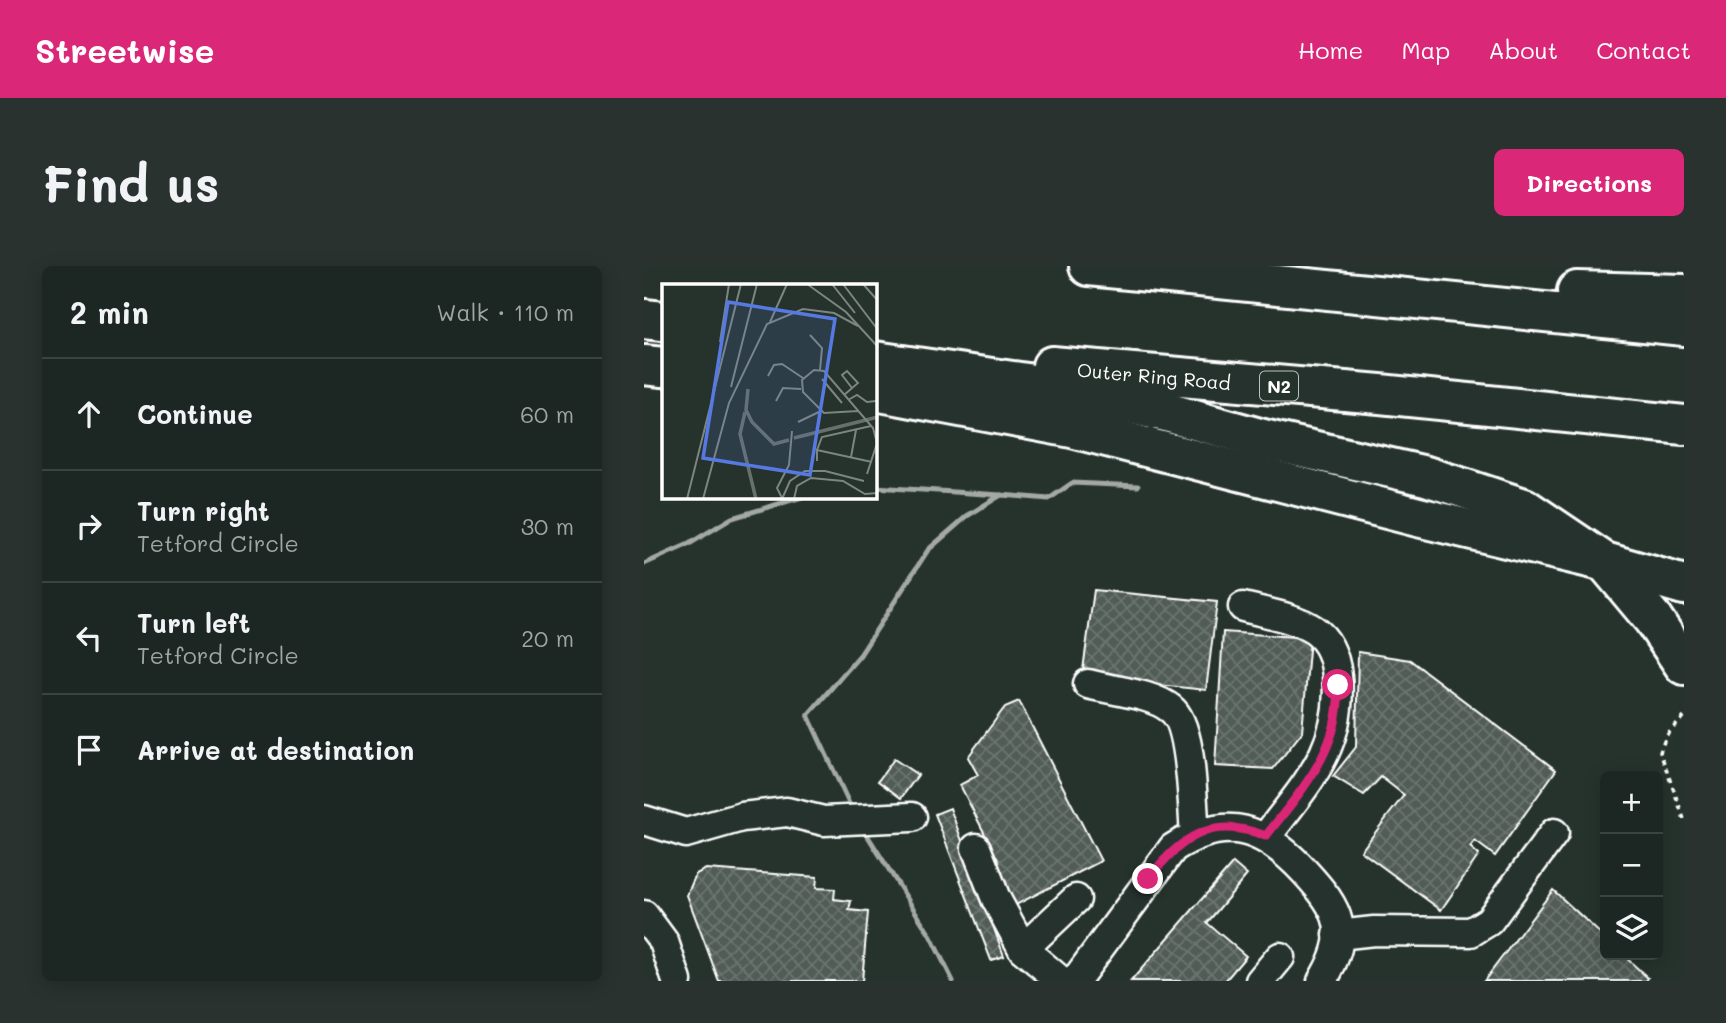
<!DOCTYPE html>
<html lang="en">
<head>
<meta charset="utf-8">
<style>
	:root { --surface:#1c2622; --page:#29322f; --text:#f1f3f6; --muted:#a0a5a5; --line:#3a4340; --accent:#db2777 }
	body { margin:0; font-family:Mali,sans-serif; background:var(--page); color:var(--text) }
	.controls { position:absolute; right:21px; bottom:21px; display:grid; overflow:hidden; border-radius:10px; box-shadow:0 4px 18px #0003 }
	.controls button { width:63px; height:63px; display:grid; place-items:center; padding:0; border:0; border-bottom:2px solid var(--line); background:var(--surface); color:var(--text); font:35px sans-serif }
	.stop { position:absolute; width:21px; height:21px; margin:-16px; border:5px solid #db2777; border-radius:50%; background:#fff }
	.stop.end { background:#db2777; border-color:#fff; box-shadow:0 2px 7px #0008 }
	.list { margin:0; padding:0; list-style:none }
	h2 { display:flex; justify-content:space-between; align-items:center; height:91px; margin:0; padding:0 28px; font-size:30px }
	h2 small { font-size:23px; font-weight:400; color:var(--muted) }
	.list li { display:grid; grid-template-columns:46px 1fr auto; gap:21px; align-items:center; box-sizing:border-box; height:112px; padding:0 28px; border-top:2px solid var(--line) }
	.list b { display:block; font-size:26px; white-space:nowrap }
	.list p { margin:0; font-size:23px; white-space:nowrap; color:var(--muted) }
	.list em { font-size:23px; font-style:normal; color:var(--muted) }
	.icon { flex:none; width:38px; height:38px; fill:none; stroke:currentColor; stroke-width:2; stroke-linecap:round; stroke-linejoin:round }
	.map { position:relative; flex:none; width:1040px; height:715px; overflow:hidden; border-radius:10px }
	header { display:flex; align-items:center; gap:42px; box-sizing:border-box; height:98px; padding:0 35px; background:var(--accent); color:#fff }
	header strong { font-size:33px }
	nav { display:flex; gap:38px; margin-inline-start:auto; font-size:24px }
	.intro { display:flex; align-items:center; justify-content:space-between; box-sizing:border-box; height:168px; padding:0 42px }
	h1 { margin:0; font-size:49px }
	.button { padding:18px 32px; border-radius:10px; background:var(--accent); color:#fff; font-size:24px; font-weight:700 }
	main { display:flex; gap:42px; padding:0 42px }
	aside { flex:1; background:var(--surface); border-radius:10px; box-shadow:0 4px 18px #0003 }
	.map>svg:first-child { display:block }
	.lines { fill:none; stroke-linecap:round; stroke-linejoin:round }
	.stream { stroke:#a4a9a7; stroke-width:5 }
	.building { fill:url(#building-cross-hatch); stroke:#fff; stroke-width:2 }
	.minor-casing { stroke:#fff; stroke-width:33 }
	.highway-casing { stroke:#fff; stroke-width:44 }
	.path { stroke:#fff; stroke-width:3.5; stroke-dasharray:5 5; stroke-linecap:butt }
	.minor { stroke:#26332d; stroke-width:28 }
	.highway { stroke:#26332d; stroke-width:38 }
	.route { stroke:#db2777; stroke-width:9 }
	.labels { text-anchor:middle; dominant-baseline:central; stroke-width:5; stroke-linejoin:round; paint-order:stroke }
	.shield { fill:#26332d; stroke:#bec2c0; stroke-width:2 }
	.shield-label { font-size:18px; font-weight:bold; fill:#fff }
	.street-label { font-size:19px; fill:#fff; stroke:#26332d }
	.inset-river { fill:none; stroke:#67706c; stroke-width:3.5 }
	.inset-road { fill:none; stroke:#7d8581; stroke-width:2 }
	.view { fill:#567ae2; fill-opacity:0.15; stroke:#567ae2; stroke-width:3.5 }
	.inset-edge { fill:none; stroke:#fff; stroke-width:3.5 }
</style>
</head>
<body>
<header>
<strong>Streetwise</strong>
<nav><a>Home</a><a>Map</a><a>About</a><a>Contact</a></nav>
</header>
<div class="intro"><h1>Find us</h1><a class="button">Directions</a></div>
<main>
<aside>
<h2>2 min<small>Walk · 110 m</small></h2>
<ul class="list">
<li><svg class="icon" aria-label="ahead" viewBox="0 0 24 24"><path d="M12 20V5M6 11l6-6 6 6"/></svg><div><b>Continue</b></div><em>60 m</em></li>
<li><svg class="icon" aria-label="right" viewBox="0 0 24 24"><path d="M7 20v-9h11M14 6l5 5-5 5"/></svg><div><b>Turn right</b><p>Tetford Circle</p></div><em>30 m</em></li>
<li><svg class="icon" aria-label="left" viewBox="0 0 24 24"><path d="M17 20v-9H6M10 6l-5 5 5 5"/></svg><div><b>Turn left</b><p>Tetford Circle</p></div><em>20 m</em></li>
<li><svg class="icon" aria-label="arrive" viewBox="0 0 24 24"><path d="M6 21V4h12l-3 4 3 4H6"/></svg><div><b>Arrive at destination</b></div></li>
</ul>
</aside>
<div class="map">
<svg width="1040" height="715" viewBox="0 0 1040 715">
	<defs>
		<pattern id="building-cross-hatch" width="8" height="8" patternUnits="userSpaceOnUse" patternTransform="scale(1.75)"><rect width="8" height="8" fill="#515c57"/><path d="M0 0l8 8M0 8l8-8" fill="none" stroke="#6b7470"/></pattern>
	</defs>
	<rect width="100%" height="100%" fill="#26332d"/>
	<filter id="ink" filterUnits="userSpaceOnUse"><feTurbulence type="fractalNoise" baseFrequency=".0143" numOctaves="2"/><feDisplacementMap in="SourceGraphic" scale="14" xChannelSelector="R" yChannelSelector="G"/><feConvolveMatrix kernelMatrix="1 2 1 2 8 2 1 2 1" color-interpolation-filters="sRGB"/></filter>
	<g filter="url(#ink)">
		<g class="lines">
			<!-- stream -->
			<g class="stream">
				<path d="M231,221L357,229"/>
				<path d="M0,298L45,278L88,252L158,231"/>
				<path d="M208,544L164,449L216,389L284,284L323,250L357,229L405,233L428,217L494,220"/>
				<path d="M220,564L286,669L309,715"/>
			</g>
		</g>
		<!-- building -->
		<g class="building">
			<path d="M450,324L573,336L562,424L438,411Z"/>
			<path d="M579,366L666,372L658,466L629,503L571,500Z"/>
			<path d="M714,386L766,394L912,504L851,590L831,575L826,581L835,589L797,644L717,585L760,529L737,511L720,529L689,510L712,481Z"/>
			<path d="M375,435L457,595L366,642L345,600L355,596L316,519L334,509L324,491L361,441Z"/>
			<path d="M250,493L274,509L257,532L234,515Z"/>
			<path d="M306,542L360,690L347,694L291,548Z"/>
			<path d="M589,597L603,609L563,657L602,690L581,715H487Z"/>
			<path d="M62,603L173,611L172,622L191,623L190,633L207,635L205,644L224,646L218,715H75L43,629L52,608Z"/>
			<path d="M909,624L961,672V689H979L1004,712L1002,715H840Z"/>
		</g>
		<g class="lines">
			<!-- minor casing -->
			<g class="minor-casing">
				<g id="minor">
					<path d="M599,341C622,347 650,351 670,364C686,375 691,392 693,410C700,481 662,518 622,571"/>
					<path d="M444,418C469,425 507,427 527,443C549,459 548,540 551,568"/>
					<path d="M0,554L42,567L98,551L143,546L180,555L268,551"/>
					<path d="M332,582L352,633L379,683L417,715"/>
					<path d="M0,649L20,676L33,715"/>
					<path d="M694,669L730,665L827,666L845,655L910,567"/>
					<path d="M379,683L432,633"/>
					<path d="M431,715L529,582C583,548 619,561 661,606C696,644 708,666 678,715"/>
					<path d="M616,715L636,691"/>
				</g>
			</g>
			<!-- highway casing -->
			<g class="highway-casing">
				<g id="highway">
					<path d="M445,0L1040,60"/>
					<path d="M933,25L1040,28"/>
					<path d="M0,53L19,55"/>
					<path d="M231,95L383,117L522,146L619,173L782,210L880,242L963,298L1009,353L1040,399"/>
					<path d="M0,99L19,101"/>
					<path d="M408,100L736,128L1040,159"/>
					<path d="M231,125L428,162L774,251L950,293L1040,319"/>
				</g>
			</g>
			<!-- path -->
			<path class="path" d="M1040,451L1022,470L1016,486L1040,553"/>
			<!-- minor -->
			<use href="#minor" class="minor"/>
			<!-- highway -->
			<use href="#highway" class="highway"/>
		</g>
	</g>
	<g class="lines" filter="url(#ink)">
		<!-- route -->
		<path class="route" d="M504,613C538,571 566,549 622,570C658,523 698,482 694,419"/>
	</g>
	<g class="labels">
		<!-- shield labels -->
		<rect class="shield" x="616" y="105.5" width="38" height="29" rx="5"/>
		<g class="shield-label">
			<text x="635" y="120">N2</text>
		</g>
		<!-- street labels -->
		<g class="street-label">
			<text transform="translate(510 110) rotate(5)">Outer Ring Road</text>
		</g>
	</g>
	<!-- overview -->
	<g transform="translate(18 18)">
		<rect width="215" height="215" fill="#26332d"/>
		<path class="inset-river" d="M86,105L84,126L90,138L112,160L127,156M83,128L78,150L94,215M132,154L216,133"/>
		<path class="inset-road" d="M145,0L184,28L216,63M170,0L193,29M181,0L216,46M201,0L216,17M108,38L125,0M148,51L160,64L158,86M58,58L67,0M106,92L112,81L120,80L141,94M160,95L180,119M69,103L95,0M182,111L196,99L185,87L180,91L190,104M186,116L195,111L205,118L214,117M114,117L121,104L139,105M196,127L162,129L141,108L140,96L152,86L162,87L211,144L215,159L205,190M136,138L159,127M155,166L160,153L209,142M189,173L194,146M155,177V166L210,178M120,214L115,204L127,181L130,147M25,215L79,0M41,215L67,119L105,40L141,25L172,29L196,42M120,215L128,197L143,187H163L202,197M132,215L135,202L149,194L181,197L203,210L216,209"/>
		<path class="view" d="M66,18L173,35L148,191L41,174Z"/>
		<rect width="215" height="215" class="inset-edge"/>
	</g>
</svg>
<div class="controls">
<button>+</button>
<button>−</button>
<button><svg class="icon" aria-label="layers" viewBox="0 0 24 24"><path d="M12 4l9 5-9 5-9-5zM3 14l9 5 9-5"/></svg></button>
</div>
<div class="stop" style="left:694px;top:419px"></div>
<div class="stop end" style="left:504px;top:613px"></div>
</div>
</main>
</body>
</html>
